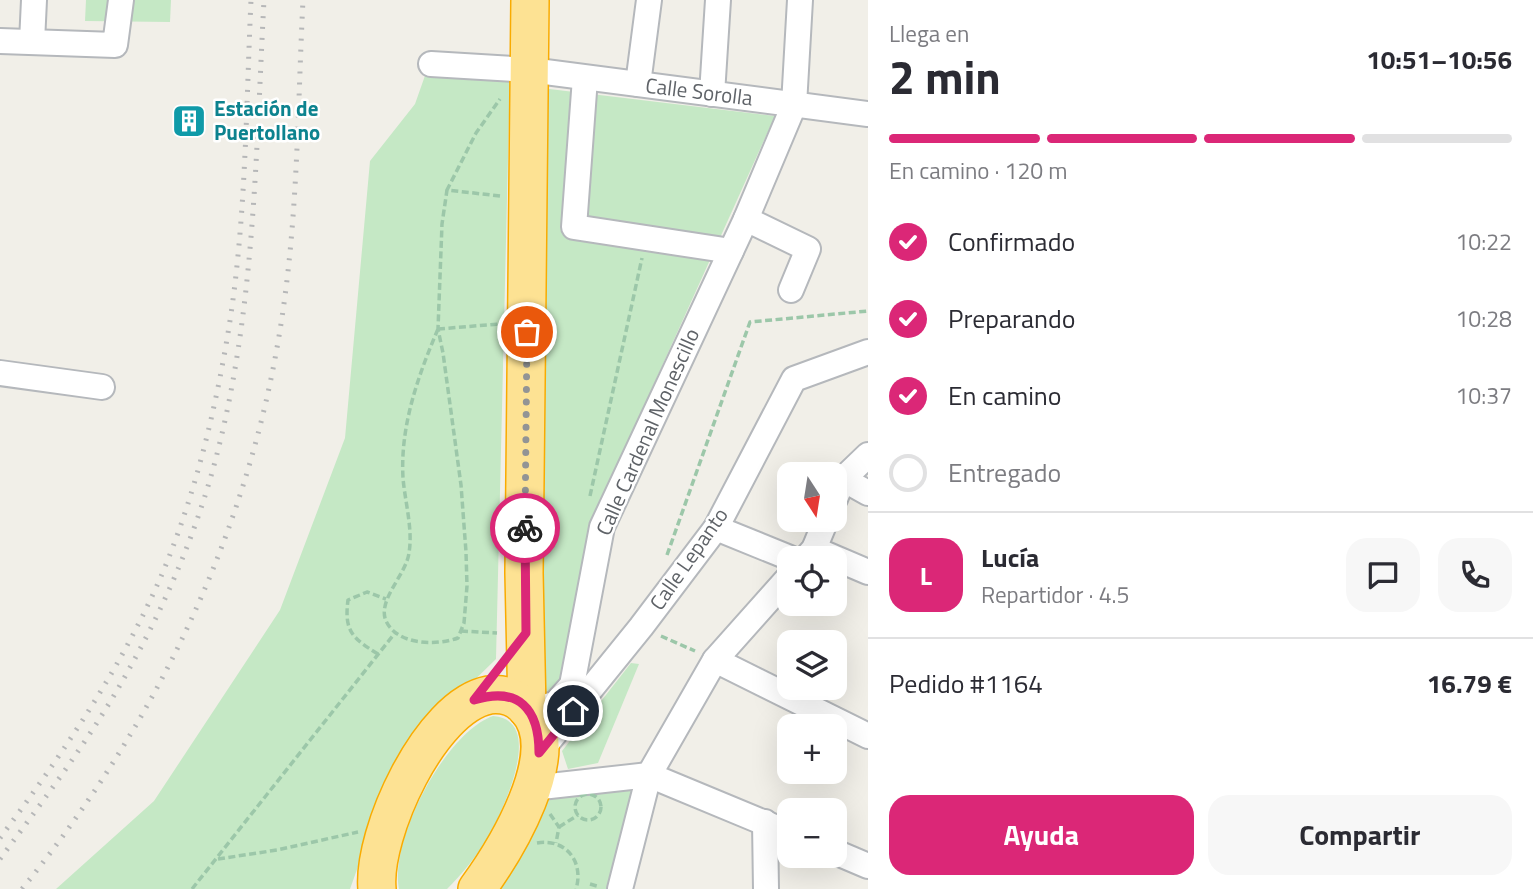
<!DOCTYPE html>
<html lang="es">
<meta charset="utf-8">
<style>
:root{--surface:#fff;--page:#f7f7f7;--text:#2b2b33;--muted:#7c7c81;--line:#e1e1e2;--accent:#db2777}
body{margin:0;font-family:"Titillium Web",sans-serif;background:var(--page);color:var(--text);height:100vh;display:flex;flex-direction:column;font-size:26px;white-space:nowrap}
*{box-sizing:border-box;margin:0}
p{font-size:23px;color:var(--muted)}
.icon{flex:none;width:38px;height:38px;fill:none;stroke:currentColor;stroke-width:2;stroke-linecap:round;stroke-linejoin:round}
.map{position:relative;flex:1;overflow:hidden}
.sheet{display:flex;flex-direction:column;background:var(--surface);width:665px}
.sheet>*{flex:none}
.needle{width:46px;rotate:168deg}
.tools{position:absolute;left:777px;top:462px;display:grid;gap:14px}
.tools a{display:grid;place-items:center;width:70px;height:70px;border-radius:14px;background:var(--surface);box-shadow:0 7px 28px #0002;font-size:35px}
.pin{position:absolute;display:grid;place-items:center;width:60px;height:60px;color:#fff;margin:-30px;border:4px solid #fff;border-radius:50%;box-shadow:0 2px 7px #0007}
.courier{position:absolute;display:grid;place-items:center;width:70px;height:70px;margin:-35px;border:5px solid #db2777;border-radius:50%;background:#fff;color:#222;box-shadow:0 2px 9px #0007}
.head em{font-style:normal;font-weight:700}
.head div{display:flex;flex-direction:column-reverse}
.head{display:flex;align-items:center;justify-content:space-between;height:119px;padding:0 21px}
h1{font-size:46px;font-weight:700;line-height:52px}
.bar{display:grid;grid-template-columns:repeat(4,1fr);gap:10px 7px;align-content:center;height:84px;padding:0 21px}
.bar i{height:9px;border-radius:5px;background:var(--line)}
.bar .selected{background:var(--accent)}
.bar p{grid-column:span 4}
.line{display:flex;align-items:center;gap:18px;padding:0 21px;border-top:2px solid var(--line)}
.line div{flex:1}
.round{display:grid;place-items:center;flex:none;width:74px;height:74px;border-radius:21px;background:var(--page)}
ol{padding:0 21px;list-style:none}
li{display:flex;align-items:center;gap:21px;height:77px}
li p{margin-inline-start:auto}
li .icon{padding:7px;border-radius:50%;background:var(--accent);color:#fff;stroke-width:4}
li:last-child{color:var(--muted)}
li i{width:38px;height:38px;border:4px solid var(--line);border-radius:50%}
.cta{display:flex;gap:14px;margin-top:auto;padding:14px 21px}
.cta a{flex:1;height:80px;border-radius:21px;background:var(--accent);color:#fff;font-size:28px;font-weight:700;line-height:80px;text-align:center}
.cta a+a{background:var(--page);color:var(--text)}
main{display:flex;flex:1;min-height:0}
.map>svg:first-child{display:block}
.green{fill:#c5e8c5}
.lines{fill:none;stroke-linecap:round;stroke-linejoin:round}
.minor-casing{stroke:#b5b8bc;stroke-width:28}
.highway-casing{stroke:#f9ab00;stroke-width:40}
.path{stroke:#9cc7a9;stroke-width:3.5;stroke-dasharray:7 3.5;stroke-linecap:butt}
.minor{stroke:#fff;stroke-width:24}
.highway{stroke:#fde293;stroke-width:37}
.rail{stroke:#b6b7b8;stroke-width:5;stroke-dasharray:2 9;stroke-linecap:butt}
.done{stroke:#929495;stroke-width:7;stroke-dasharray:0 12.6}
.route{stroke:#db2777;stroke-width:9}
.labels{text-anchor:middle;stroke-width:5;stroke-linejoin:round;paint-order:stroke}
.street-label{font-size:21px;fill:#5f6368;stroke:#fff}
.culture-label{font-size:21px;font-weight:bold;fill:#0d838f;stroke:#fff;text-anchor:start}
</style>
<main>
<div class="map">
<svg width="868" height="889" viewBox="0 0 868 889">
<rect width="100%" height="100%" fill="#f1efe8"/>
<g class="green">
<path d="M 86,0 L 171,0 L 170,22 L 85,21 Z"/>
<path d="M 427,70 L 510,74 L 496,659 L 398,755 L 350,889 L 56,889 L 154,801 L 280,610 L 345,438 L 370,161 L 415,104 Z"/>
<path d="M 541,88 L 775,116 L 597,510 L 561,680 L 547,696 L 539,680 Z"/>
<path d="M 631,663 L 639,664 L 598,763 L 568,769 L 562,751 Z"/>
<path d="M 493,716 C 547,720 502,812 488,837 C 477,856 462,874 447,889 L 399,889 C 389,840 445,733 493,716 Z"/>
<path d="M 649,775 L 621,889 L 488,889 L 532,788 Z"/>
</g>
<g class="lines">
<g class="minor-casing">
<g id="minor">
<path d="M 0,41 L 115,45 L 121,0"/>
<path d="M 32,42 L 34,0"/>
<path d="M 431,64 L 530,70 L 868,114"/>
<path d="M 585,78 L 574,227 L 731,251"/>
<path d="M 638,84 L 649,0"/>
<path d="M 712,94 L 718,0"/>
<path d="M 746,219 L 808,249 L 791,290"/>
<path d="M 0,373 L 102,387"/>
<path d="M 843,479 L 868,493"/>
<path d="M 835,499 L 843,479 L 868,455"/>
<path d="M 716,528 L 790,558"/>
<path d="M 814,549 L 868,572"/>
<path d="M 806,558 L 814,549 L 826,520"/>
<path d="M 715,660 L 868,736"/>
<path d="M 531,712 L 556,703 L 572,685 L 602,527 L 746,219 L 794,105 L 800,0"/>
<path d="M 539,753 L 641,627 L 716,528 L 794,379 L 868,352"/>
<path d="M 532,788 L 649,775 L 789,833"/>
<path d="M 765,822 L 766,889"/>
<path d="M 835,852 L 868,866"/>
<path d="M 620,889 L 649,775 L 715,660 L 789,577"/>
</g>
</g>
<g class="highway-casing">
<g id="highway">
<path d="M 527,709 L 524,573 L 530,0"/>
<path d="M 377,889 C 372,834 430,706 489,695 C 504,693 518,698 527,709 C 567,752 504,852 477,889"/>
</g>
</g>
<g class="path">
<path d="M 500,196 L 447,190 L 476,133 L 500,99"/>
<path d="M 438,329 C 418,376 400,426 403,478 C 405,502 413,529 409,553 C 406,575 377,600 386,621 C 397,645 436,646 458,638 L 464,623 L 467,586 L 466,552 L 461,485 L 443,353 L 438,329 L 442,224 L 447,190"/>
<path d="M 438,329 L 499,324"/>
<path d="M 590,496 L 642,258"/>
<path d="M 667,555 L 750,322 L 868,311"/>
<path d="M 461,631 L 497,633"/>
<path d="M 661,636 L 695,651"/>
<path d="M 378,654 C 352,638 344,631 348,600 L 367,592 L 386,599"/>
<circle cx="588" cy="807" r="13"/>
<path d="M 550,814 L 559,827 L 556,843"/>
<path d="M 559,827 L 578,815"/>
<path d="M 537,843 C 567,838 584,863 576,889"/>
<path d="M 218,859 L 277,850 L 358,832"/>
<path d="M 590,884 L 600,887"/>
<path d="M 192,889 L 395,633"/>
</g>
<use href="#minor" class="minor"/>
<use href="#highway" class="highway"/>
<g class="rail">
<path d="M 0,838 C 63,753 124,665 165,567 C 196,491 216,408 229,327 C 246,220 246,108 251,0"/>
<path d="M 0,859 C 45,798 91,738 128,671 C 167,602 200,524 219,446 C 255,301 256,149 264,0"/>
<path d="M 22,889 C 162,716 256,518 285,296 C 298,198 298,98 303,0"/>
</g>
</g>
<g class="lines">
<path class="done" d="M 525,528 L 527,332"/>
<path class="route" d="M 525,528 L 526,633 L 474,700 C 519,686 539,709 539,753 L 573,711"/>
</g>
<defs>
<g id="building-square" transform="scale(1.75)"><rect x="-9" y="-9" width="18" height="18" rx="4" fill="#0f9aa8" stroke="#fff"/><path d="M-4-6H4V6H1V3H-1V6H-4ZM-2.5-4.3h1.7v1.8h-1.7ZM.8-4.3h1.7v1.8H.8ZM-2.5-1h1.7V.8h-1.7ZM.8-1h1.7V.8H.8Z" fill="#fff"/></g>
</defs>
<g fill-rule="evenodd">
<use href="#building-square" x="189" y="121"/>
</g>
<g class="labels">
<g class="street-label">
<text transform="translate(699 92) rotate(7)" y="7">Calle Sorolla</text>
<text transform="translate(648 432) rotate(-66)" y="7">Calle Cardenal Monescillo</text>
<text transform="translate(689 559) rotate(-55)" y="7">Calle Lepanto</text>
</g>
<g class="culture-label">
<text x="214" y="116">Estación de<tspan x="214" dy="24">Puertollano</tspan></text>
</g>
</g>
</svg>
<div class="tools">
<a><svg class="needle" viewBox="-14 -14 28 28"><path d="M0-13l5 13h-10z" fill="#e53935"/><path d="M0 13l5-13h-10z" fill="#7c7c81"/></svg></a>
<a><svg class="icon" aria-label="locate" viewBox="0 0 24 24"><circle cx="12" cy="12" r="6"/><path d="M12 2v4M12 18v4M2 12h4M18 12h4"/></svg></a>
<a><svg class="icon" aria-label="layers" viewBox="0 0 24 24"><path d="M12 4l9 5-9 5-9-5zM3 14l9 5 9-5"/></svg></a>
<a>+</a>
<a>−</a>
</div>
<div class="pin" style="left:527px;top:332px;background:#ea580c"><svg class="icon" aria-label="bag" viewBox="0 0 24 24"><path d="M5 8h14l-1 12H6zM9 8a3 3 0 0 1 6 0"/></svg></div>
<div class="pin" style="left:573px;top:711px;background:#1f2937"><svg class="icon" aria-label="home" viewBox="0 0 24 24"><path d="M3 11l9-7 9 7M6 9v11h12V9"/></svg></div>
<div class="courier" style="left:525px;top:528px"><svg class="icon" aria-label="bike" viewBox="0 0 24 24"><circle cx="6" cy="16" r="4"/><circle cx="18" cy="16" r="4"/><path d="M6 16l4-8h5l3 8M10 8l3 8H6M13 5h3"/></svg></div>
</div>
<section class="sheet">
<div class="head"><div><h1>2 min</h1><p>Llega en</p></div><em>10:51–10:56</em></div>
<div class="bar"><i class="selected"></i><i class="selected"></i><i class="selected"></i><i></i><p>En camino · 120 m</p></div>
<ol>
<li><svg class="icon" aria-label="check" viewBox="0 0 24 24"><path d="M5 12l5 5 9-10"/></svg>Confirmado<p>10:22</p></li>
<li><svg class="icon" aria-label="check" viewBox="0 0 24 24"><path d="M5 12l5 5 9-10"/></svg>Preparando<p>10:28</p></li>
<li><svg class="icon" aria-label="check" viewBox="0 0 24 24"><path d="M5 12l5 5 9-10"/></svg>En camino<p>10:37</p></li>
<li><i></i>Entregado</li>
</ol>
<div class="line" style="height:126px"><b class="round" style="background:var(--accent);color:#fff">L</b><div><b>Lucía</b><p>Repartidor · 4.5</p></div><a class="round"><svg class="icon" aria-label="chat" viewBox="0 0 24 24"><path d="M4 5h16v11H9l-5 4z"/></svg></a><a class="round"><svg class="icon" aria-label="phone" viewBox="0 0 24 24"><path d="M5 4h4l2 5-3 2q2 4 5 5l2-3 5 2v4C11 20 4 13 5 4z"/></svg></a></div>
<div class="line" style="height:91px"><div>Pedido #1164</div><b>16.79 €</b></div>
<div class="cta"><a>Ayuda</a><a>Compartir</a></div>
</section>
</main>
